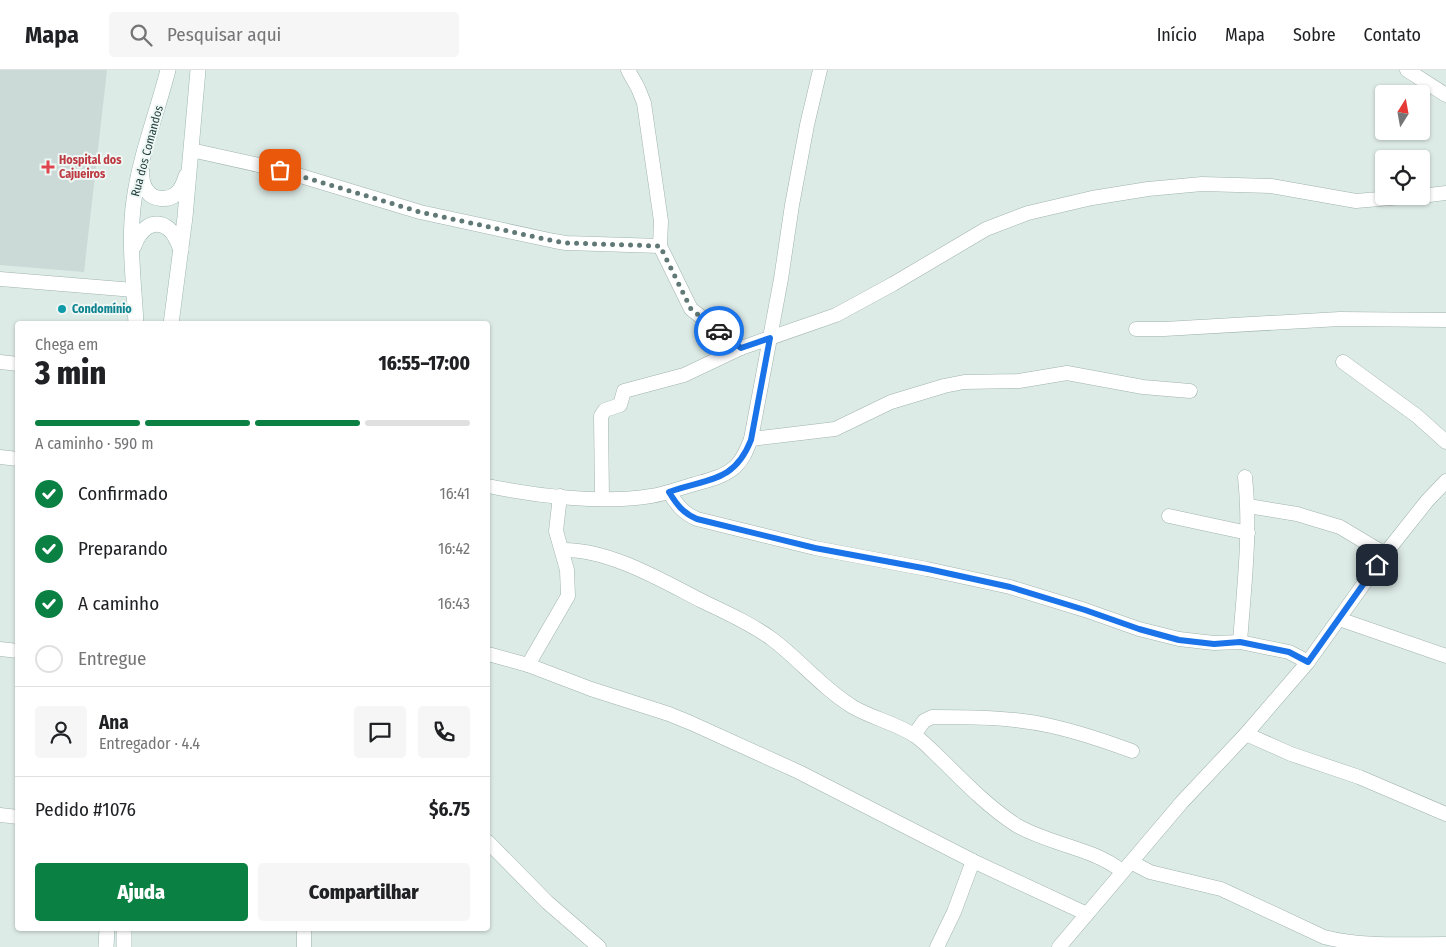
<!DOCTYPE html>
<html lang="pt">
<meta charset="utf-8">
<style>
:root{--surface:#fff;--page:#f6f6f6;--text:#202124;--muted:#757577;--line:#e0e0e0;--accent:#0b8043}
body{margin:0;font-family:"Fira Sans Condensed",sans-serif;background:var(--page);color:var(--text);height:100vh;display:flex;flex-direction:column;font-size:19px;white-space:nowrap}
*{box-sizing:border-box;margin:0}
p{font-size:16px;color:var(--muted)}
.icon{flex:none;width:28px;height:28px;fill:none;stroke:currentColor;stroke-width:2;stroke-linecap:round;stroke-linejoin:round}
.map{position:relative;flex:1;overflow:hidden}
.drawer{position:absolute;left:15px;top:251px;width:475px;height:610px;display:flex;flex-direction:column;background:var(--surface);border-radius:5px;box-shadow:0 1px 4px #0004}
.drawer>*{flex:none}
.needle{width:32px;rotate:11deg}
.fabs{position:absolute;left:1375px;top:15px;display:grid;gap:10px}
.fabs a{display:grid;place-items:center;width:55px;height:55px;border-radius:5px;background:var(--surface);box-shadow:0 1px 4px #0004;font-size:25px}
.pin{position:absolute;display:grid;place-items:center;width:42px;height:42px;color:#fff;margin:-21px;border-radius:10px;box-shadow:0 2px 8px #0006}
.courier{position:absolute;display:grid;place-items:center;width:50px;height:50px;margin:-25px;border:4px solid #1a73e8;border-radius:50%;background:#fff;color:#222;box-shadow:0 1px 6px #0007}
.head em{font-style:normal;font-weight:800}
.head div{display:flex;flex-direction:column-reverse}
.head{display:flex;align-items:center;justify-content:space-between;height:85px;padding:0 20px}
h1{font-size:32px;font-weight:800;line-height:38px}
.bar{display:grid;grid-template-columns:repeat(4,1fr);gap:8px 5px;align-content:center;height:60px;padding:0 20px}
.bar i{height:6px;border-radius:4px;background:var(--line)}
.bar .active{background:var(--accent)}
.bar p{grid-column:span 4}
.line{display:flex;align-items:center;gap:12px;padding:0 20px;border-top:1px solid var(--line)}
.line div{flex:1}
.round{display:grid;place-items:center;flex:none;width:52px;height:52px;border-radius:5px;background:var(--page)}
ol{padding:0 20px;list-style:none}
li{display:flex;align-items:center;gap:15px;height:55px}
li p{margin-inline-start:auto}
li .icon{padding:5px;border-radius:50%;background:var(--accent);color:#fff;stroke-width:4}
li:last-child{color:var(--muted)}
li i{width:28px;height:28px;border:2px solid var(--line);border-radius:50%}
.cta{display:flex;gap:10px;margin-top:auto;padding:10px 20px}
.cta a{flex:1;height:58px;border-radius:5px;background:var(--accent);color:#fff;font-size:20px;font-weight:800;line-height:58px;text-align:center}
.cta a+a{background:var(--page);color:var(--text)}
header{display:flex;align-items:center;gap:30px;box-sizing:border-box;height:70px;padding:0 25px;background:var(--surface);border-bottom:1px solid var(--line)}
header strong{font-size:24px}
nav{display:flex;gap:28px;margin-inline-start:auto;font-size:18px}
.search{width:350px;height:45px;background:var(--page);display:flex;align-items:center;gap:12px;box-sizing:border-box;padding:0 18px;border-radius:5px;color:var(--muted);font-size:19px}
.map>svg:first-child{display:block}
.built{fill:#cbdad7}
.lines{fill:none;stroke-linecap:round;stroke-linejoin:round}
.minor-casing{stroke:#a0b3af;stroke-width:15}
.secondary-casing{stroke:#9cb7b3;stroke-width:16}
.minor{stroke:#fff;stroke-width:14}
.secondary{stroke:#fff;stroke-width:15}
.done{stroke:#617976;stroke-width:5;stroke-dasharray:0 9}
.route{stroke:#1a73e8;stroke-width:6}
.health-dot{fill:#e0444e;stroke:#eef7f4;stroke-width:2}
.culture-dot{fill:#0f9aa8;stroke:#eef7f4;stroke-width:2}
.labels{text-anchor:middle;stroke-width:4;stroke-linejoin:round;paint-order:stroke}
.street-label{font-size:12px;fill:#1e3b39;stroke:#eef7f4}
.health-label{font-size:12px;font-weight:bold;fill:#be3a42;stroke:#eef7f4;text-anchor:start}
.culture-label{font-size:12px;font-weight:bold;fill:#0d838f;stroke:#eef7f4;text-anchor:start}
</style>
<header>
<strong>Mapa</strong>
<div class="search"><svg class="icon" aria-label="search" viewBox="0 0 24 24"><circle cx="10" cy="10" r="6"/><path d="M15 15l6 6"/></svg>Pesquisar aqui</div>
<nav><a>Início</a><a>Mapa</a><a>Sobre</a><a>Contato</a></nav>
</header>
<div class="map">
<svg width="1446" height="877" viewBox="0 0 1446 877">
<rect width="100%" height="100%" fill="#ddebe7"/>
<path class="built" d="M 0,0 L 107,0 L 84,202 L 0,195 Z"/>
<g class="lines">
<g class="minor-casing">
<g id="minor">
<path d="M 628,0 L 638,18 L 644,33 L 661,151 L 660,176 L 691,239 L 741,278"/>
<path d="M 1407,0 L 1446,25"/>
<path d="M 191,80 L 281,100 L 420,142 L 554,171 L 566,173 L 660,176"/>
<path d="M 1421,126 L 1446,123"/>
<path d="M 0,209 L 134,220"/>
<path d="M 1136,259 L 1164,259 L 1340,249 L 1446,250"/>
<path d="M 0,292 L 18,294"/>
<path d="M 1343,292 L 1417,346 L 1446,372"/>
<path d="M 751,369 L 835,359 L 891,332 L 944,316 L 964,312 L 1019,311 L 1067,303 L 1143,317 L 1190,321"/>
<path d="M 0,387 L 18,389"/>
<path d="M 488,416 C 536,426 602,434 651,426 C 666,424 680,418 695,414 C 709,410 726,406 736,396 C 744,388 747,379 751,369 L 781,209 L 792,135 L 807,55 L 820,0"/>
<path d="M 669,422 C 677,435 683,443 697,449 L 815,478 L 927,499 L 1010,517 L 1085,540 L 1139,559 L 1179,569 L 1214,573 L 1240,572 L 1289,582 L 1308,592"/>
<path d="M 602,428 L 601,346 L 605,340 L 620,335 L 624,321 L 684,305 L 741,278 L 836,245 L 893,214 L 986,159 L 1028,143 L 1092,128 L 1148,119 L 1202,114 L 1271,116 L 1356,131 L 1414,126"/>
<path d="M 1248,436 L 1297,444 L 1340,457 L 1385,484"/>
<path d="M 1169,446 L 1248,463"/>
<path d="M 562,480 C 609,479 661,510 702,531 C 725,542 750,553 772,569 C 800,590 822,618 853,637 C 872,648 895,653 914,665 C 926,673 935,684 945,693 C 967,715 990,738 1016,755 C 1050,775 1091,777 1122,801"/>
<path d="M 1339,549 L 1446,586"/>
<path d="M 1240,572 C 1244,517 1251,462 1245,407"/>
<path d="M 0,579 L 18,581"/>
<path d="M 488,584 L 528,595 L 591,619 L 669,644 L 691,653 L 799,702 L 973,791 L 1087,844"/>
<path d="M 528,595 L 568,526 L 567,500 L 556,461 L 560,426"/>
<path d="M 1246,664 L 1291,684 L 1359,707 L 1446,744"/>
<path d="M 914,665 L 924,651 L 932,647 C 971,647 1012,647 1051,656 C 1078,662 1105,671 1132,681"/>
<path d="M 0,745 L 18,747"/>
<path d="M 488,772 L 547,832 L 599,877"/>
<path d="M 1131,792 L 1150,802 L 1221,819 L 1324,867 C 1363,877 1406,874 1446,874"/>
<path d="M 304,877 L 304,859"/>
<path d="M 937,877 L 954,842 L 973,791"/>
<path d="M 1059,877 L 1182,732 L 1246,664 L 1308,592 L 1385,484 L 1427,431 L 1446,411"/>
</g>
</g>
<g class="secondary-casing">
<g id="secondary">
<path d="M 142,102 C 141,108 143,116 147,121 C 153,130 168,131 176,124 C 181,120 184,113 186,106"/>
<path d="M 134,176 C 139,161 153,146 169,159 C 175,164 178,172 181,180"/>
<path d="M 136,254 C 134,213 128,171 134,130 C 140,86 157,43 168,0"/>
<path d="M 171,254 L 185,147 L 198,0"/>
<path d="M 106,877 L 107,859"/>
<path d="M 124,877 L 124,859"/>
</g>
</g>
<use href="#minor" class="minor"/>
<use href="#secondary" class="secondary"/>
</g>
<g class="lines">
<path class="done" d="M 280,100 L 420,142 L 554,171 L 566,173 L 660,176 L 691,239 L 719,261"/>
<path class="route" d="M 719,261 L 741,278 L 770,268 L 751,370 C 734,413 708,408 669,422 C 677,435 683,443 697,449 L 815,478 L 928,499 L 1010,517 L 1085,540 L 1139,559 L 1179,570 L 1214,574 L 1240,572 L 1289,582 L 1308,592 L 1377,495"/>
</g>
<path class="health-dot" d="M45.5 89.5h5v5h5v5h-5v5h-5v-5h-5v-5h5z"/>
<circle class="culture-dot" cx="62" cy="239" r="5"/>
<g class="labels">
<g class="street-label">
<text transform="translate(147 81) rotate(-75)" y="4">Rua dos Comandos</text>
</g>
<g class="health-label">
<text x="59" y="94">Hospital dos<tspan x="59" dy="14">Cajueiros</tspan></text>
</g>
<g class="culture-label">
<text x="72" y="243">Condomínio</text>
</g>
</g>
</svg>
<div class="fabs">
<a><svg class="needle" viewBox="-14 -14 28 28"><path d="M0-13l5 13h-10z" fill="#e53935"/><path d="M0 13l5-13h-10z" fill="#757577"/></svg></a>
<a><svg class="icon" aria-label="locate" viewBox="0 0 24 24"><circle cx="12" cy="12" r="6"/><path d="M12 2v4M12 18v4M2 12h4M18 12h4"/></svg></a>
</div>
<div class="pin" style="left:280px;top:100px;background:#ea580c"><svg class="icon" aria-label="bag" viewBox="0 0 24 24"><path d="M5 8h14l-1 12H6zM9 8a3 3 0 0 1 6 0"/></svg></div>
<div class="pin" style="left:1377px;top:495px;background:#1f2937"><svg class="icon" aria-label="home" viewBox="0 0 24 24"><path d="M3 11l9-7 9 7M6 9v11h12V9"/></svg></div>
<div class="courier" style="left:719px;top:261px"><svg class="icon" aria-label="car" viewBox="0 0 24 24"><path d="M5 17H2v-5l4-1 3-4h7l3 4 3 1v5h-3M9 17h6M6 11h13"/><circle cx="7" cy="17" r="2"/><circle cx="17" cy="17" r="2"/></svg></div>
<section class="drawer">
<div class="head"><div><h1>3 min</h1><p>Chega em</p></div><em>16:55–17:00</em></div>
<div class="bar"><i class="active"></i><i class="active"></i><i class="active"></i><i></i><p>A caminho · 590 m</p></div>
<ol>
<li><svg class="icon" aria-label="check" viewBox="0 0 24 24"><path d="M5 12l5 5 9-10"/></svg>Confirmado<p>16:41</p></li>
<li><svg class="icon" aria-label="check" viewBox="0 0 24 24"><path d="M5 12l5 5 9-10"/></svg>Preparando<p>16:42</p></li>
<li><svg class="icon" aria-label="check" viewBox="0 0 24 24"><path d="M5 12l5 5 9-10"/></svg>A caminho<p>16:43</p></li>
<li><i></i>Entregue</li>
</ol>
<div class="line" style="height:90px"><a class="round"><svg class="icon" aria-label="person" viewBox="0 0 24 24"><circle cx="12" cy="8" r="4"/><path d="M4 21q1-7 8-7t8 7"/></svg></a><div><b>Ana</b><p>Entregador · 4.4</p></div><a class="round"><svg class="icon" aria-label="chat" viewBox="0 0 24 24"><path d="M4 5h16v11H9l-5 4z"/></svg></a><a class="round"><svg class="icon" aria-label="phone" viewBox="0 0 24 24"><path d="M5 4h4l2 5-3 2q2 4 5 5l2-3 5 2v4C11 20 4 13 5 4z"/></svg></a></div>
<div class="line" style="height:65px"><div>Pedido #1076</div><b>$6.75</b></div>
<div class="cta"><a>Ajuda</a><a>Compartilhar</a></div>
</section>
</div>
